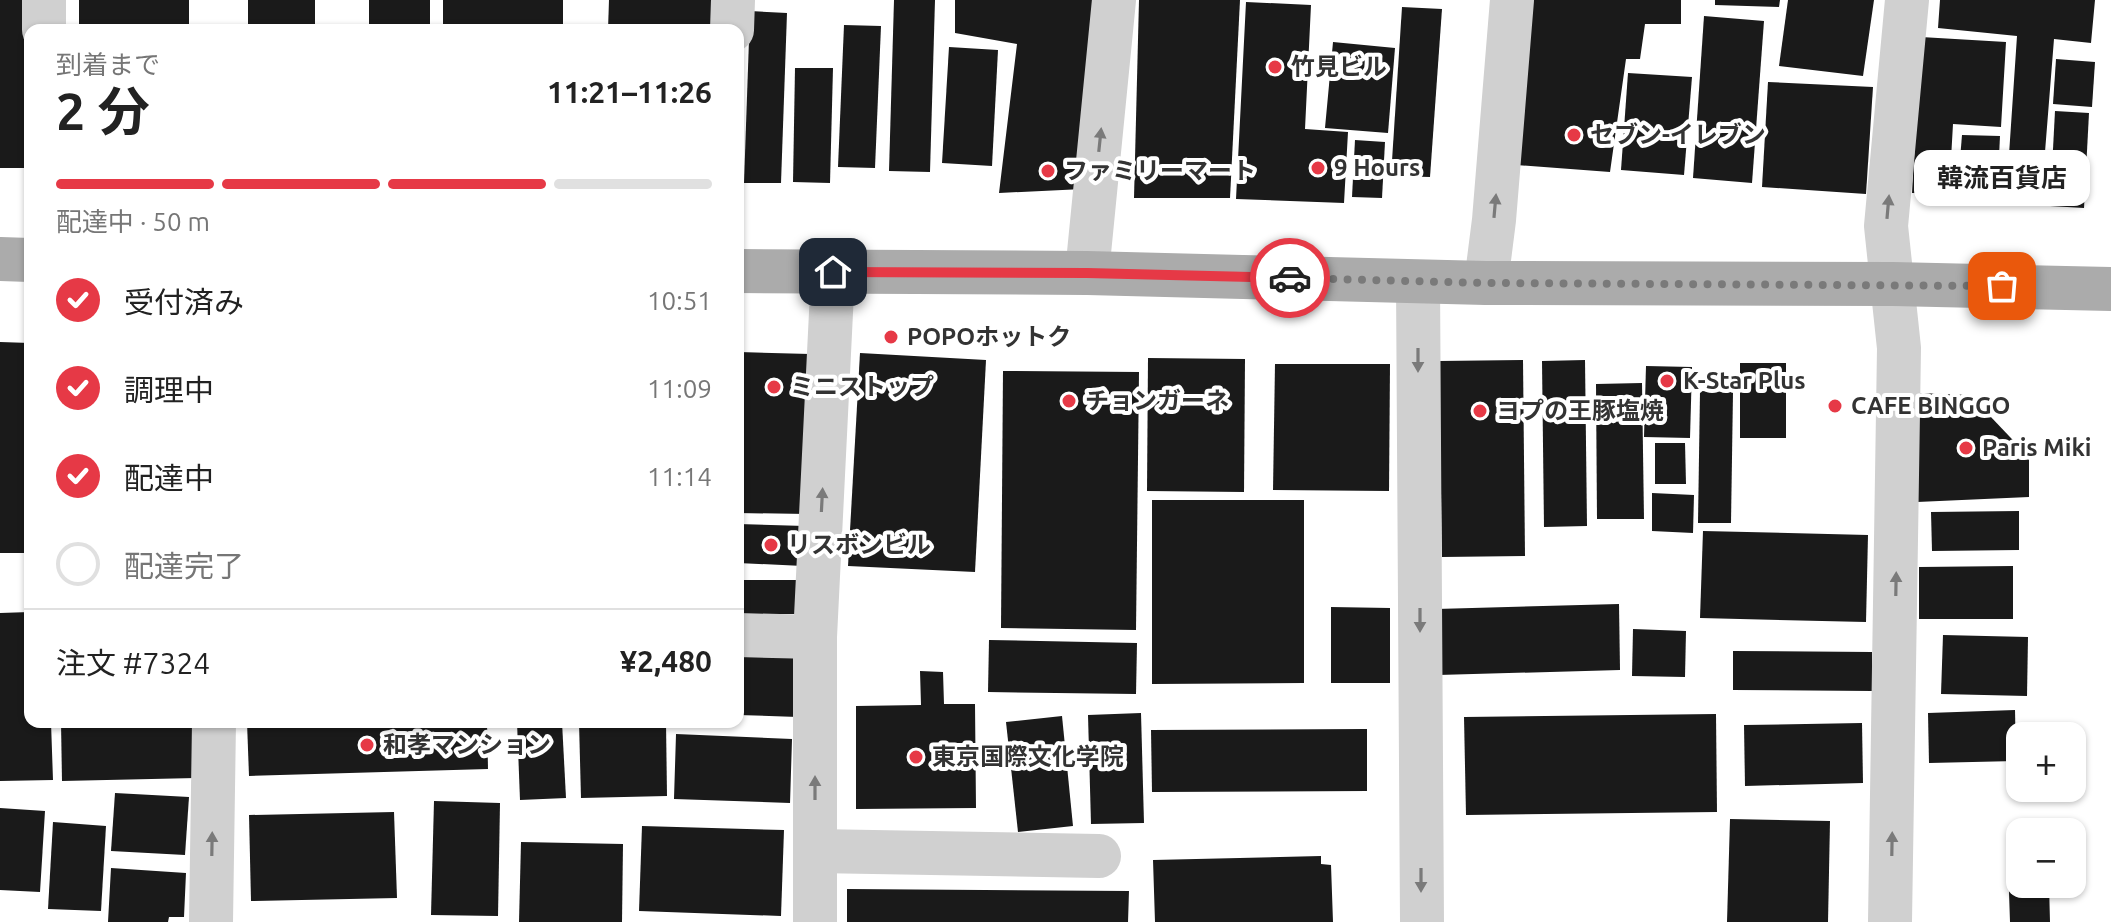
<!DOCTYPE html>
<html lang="ja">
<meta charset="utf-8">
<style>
:root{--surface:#fff;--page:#f2f2f2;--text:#222;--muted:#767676;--line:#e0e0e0;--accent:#e63946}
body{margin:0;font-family:Ubuntu,"Noto Sans JP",sans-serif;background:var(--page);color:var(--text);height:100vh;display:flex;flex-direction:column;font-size:30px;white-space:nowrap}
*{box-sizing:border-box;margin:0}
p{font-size:26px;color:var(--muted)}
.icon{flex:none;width:44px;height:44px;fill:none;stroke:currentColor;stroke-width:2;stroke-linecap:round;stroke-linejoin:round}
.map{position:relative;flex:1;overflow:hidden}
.panel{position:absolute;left:24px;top:24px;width:720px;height:704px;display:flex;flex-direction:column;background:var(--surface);border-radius:16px;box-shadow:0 2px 6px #0004}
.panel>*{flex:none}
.fabs{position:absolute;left:2006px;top:722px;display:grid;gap:16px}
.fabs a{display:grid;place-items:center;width:80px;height:80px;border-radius:16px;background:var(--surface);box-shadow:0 2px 6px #0004;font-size:40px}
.pin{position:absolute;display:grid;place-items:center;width:68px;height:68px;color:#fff;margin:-34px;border-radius:16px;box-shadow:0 4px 12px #0006}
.courier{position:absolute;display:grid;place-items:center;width:80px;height:80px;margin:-40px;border:6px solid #e63946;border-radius:50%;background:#fff;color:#222;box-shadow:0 2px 10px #0007}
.bubble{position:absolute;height:56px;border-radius:16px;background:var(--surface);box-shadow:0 2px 6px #0004;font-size:26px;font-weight:700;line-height:56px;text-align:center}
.overview em{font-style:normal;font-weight:700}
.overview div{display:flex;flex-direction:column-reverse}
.overview{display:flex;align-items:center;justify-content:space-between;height:136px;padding:0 32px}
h1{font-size:52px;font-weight:700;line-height:60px}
.bar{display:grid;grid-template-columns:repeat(4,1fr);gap:12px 8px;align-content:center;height:96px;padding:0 32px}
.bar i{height:10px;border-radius:6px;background:var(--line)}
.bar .on{background:var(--accent)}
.bar p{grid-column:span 4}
.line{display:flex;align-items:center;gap:20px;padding:0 32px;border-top:2px solid var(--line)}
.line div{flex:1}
ol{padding:0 32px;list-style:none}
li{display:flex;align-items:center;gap:24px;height:88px}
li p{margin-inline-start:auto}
li .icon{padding:8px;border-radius:50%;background:var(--accent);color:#fff;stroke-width:4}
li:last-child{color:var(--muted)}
li i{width:44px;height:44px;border:4px solid var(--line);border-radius:50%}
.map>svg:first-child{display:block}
.building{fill:#1a1a1a}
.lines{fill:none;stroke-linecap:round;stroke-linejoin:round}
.minor{stroke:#d0d0d0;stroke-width:44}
.major{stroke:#ababab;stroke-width:44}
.oneway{fill:#7a7a7a}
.done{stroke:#7a7a7a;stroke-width:8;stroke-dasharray:0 14.4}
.route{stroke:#e63946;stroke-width:10}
.poi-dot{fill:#e63946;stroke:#fff;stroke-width:3}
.labels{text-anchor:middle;stroke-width:8;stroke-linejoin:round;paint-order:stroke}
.poi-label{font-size:24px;font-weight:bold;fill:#333;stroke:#fff;text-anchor:start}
</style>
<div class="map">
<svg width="2111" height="922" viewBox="0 0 2111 922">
<rect width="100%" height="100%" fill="#fff"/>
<g class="building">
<path d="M 0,0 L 27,0 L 25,168 L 0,168 Z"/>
<rect x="79" y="0" width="110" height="30"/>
<rect x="248" y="0" width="67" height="30"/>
<path d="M 369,0 L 430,0 L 430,30 L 369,29 Z"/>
<rect x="443" y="0" width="120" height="30"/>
<path d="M 609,0 L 714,0 L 713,30 L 608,30 Z"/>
<path d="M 894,0 L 935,0 L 930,172 L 889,171 Z"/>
<path d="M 955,0 L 1094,0 L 1083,189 L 999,193 L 1017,44 L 955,33 Z"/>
<path d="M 1139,0 L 1240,0 L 1230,198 L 1134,198 Z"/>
<path d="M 1530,0 L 1681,0 L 1681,24 L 1645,24 L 1640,59 L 1626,59 L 1610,172 L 1516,165 Z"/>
<path d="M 1715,0 L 1780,0 L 1779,7 L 1715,5 Z"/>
<path d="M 1788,0 L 1874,0 L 1863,76 L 1779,66 Z"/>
<path d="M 1940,0 L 2095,0 L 2091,43 L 2054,39 L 2041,202 L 2006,199 L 2017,36 L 1938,28 Z"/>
<path d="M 1246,2 L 1311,5 L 1305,129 L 1348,132 L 1344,203 L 1236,199 Z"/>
<path d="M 1402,7 L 1442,9 L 1430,177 L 1391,176 Z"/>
<path d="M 750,11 L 787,13 L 781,183 L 744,183 Z"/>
<path d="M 1704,16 L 1764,21 L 1752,183 L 1693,178 Z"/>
<path d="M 844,25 L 881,26 L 875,168 L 838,167 Z"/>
<path d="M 1921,37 L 2006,42 L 2001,127 L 1953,124 L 1949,194 L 1912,193 Z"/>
<path d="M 1333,42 L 1395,48 L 1388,133 L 1325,128 Z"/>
<path d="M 949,47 L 998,50 L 992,166 L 942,163 Z"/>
<path d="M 2056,59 L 2095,62 L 2092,107 L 2053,104 Z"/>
<path d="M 795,68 L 833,68 L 830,183 L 793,182 Z"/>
<path d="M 1628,73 L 1692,77 L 1684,175 L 1621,170 Z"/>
<path d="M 1768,82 L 1873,87 L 1866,194 L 1762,187 Z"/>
<path d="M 2055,111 L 2089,113 L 2084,208 L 2050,206 Z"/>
<path d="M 1962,135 L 2000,136 L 1997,199 L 1957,196 Z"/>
<path d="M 1355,140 L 1385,142 L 1382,198 L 1352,197 Z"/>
<path d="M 0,342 L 30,343 L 30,553 L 0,553 Z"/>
<path d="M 739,352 L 810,354 L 807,514 L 738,513 Z"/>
<path d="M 860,353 L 986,360 L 975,572 L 848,566 Z"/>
<path d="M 1148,358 L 1245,359 L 1244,492 L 1147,491 Z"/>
<path d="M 1523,360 L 1525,556 L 1442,557 L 1439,361 Z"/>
<path d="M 1585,360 L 1587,526 L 1544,527 L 1542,361 Z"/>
<rect x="1740" y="363" width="46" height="75"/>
<path d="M 1275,364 L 1390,364 L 1389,491 L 1273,490 Z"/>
<path d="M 1646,366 L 1692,367 L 1690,438 L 1644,437 Z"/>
<path d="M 1003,371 L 1139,372 L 1136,630 L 1001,628 Z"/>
<path d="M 1642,383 L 1644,519 L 1597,519 L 1596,384 Z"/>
<path d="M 1700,391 L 1733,392 L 1731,523 L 1698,523 Z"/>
<path d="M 1918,393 L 1970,395 L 2029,457 L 2029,497 L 1917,502 Z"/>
<path d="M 1655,443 L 1685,443 L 1686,484 L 1655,484 Z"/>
<path d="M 1652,493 L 1694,495 L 1693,533 L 1652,531 Z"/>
<path d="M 1152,500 L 1304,500 L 1304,683 L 1152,684 Z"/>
<path d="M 2019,511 L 2019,550 L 1932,551 L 1931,512 Z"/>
<path d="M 738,524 L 805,526 L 803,566 L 738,563 Z"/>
<path d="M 1703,531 L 1868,535 L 1866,622 L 1700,618 Z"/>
<path d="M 2013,566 L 2013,619 L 1919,619 L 1919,567 Z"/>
<rect x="738" y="580" width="62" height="34"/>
<path d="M 1619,604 L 1620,670 L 1438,675 L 1436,609 Z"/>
<path d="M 1331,607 L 1390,608 L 1390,683 L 1331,683 Z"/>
<path d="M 30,612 L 30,722 L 51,722 L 53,780 L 0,781 L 0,613 Z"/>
<path d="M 1633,629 L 1686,631 L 1685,677 L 1632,676 Z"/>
<path d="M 1943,635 L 2028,637 L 2027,696 L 1941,694 Z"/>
<path d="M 989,640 L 1137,643 L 1136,694 L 988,692 Z"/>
<path d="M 1733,651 L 1872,652 L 1872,691 L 1733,690 Z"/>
<path d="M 738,652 L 801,653 L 798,717 L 738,715 Z"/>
<path d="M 920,671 L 943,672 L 944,704 L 975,704 L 976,808 L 856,809 L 856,706 L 921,705 Z"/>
<path d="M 2015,710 L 2016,761 L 1929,763 L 1928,713 Z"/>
<path d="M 1141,713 L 1144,823 L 1091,824 L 1088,715 Z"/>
<path d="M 1716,714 L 1717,812 L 1466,815 L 1464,717 Z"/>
<path d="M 1062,716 L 1073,826 L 1018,832 L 1006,722 Z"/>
<path d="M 61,722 L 195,722 L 196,778 L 62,781 Z"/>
<path d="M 247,722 L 487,722 L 488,769 L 249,776 Z"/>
<path d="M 517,722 L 562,722 L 566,798 L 520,800 Z"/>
<path d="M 579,722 L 666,722 L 667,796 L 581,798 Z"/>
<path d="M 1862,723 L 1863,783 L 1745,786 L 1744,725 Z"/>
<path d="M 1367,729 L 1367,791 L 1152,792 L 1151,730 Z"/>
<path d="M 676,734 L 792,739 L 790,803 L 674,799 Z"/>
<path d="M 115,793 L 189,797 L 185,855 L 111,851 Z"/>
<path d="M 434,801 L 500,803 L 498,916 L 431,915 Z"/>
<path d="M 0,808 L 45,811 L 40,892 L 0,890 Z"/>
<path d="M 394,812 L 397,898 L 251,901 L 249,815 Z"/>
<path d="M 1730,819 L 1830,821 L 1828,922 L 1727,922 Z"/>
<path d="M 53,822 L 106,826 L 101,911 L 48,909 Z"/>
<path d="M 642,826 L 784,830 L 781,916 L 639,911 Z"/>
<path d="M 2020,833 L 2020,884 L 2049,884 L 2050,922 L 2010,922 L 2007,834 Z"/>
<path d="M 521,842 L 623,844 L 622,922 L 519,922 Z"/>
<path d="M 1321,856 L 1321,864 L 1331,865 L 1333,922 L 1155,922 L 1153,860 Z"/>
<path d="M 111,868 L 186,873 L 184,917 L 169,917 L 168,922 L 108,922 Z"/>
<path d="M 847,889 L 1129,891 L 1128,922 L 847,922 Z"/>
</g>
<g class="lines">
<g class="minor">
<path d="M 44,30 L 44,0"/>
<path d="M 732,30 L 733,0"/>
<path d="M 1087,273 L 1114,0"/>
<path d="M 1418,282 L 1422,922"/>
<path d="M 1486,283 L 1494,220 L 1512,0"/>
<path d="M 738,635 L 815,637"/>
<path d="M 815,851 L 1099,856"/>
<path d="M 211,922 L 214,722"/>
<path d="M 815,922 L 815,637 L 833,272"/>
<path d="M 1890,922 L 1899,348 L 1886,226 L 1907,0"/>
</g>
<g class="major">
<path d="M 0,259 L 30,260"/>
<path d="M 738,271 L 1087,273 L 1486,283 L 1893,284 L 2111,289"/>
</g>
</g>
<defs><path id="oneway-solid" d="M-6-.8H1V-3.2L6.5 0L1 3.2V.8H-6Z" transform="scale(2)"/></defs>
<g class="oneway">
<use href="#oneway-solid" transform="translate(1100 140) rotate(-84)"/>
<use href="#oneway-solid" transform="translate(1495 206) rotate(-85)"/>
<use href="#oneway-solid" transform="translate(1888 207) rotate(-85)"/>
<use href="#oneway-solid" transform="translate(1418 360) rotate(90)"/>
<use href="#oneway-solid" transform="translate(822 500) rotate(-87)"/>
<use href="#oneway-solid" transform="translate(1896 584) rotate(-89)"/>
<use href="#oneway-solid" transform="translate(1420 620) rotate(90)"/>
<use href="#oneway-solid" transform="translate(815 788) rotate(-90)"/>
<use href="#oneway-solid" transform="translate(212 844) rotate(-89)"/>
<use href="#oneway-solid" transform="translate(1892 844) rotate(-89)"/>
<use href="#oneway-solid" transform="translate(1421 880) rotate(90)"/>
</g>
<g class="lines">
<path class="done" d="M 1290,278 L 1486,283 L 2002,286"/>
<path class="route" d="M 833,272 L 1087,273 L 1290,278"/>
</g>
<g class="poi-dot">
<circle cx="1275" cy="67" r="8"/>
<circle cx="1574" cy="135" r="8"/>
<circle cx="1318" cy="168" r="8"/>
<circle cx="1048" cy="171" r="8"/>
<circle cx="891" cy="337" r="8"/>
<circle cx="1667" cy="381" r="8"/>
<circle cx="774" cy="387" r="8"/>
<circle cx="1069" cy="401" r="8"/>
<circle cx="1835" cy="406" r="8"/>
<circle cx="1480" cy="411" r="8"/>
<circle cx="1966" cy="448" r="8"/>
<circle cx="771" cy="545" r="8"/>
<circle cx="367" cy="745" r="8"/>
<circle cx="916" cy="757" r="8"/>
</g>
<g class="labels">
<g class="poi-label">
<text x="1291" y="75">竹見ビル</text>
<text x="1590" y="143">セブン-イレブン</text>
<text x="1334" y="176">9 Hours</text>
<text x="1064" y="179">ファミリーマート</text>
<text x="907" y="345">POPOホットク</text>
<text x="1683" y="389">K-Star Plus</text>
<text x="790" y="395">ミニストップ</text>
<text x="1085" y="409">チョンガーネ</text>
<text x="1851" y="414">CAFE BINGGO</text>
<text x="1496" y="419">ヨプの王豚塩焼</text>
<text x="1982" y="456">Paris Miki</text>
<text x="787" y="553">リスボンビル</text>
<text x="383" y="753">和孝マンション</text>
<text x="932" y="765">東京国際文化学院</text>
</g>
</g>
</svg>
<div class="fabs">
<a>+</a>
<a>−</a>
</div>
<div class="pin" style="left:2002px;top:286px;background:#ea580c"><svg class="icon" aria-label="bag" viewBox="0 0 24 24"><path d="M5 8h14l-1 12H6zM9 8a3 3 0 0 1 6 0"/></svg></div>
<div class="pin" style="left:833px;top:272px;background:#1f2937"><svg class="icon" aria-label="home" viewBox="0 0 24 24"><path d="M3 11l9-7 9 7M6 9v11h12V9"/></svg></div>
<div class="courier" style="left:1290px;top:278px"><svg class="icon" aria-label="car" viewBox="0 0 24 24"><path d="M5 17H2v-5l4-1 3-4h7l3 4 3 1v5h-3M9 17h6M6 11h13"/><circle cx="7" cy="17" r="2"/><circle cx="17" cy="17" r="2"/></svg></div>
<div class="bubble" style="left:1914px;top:150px;width:176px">韓流百貨店</div>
<section class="panel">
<div class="overview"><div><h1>2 分</h1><p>到着まで</p></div><em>11:21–11:26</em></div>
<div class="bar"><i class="on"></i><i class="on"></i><i class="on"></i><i></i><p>配達中 · 50 m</p></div>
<ol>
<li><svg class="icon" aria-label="check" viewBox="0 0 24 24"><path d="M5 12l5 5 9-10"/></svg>受付済み<p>10:51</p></li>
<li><svg class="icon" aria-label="check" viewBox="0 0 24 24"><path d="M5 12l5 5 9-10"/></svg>調理中<p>11:09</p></li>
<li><svg class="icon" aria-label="check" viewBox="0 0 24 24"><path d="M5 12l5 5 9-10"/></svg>配達中<p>11:14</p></li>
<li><i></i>配達完了</li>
</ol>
<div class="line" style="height:104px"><div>注文 #7324</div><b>¥2,480</b></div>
</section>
</div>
